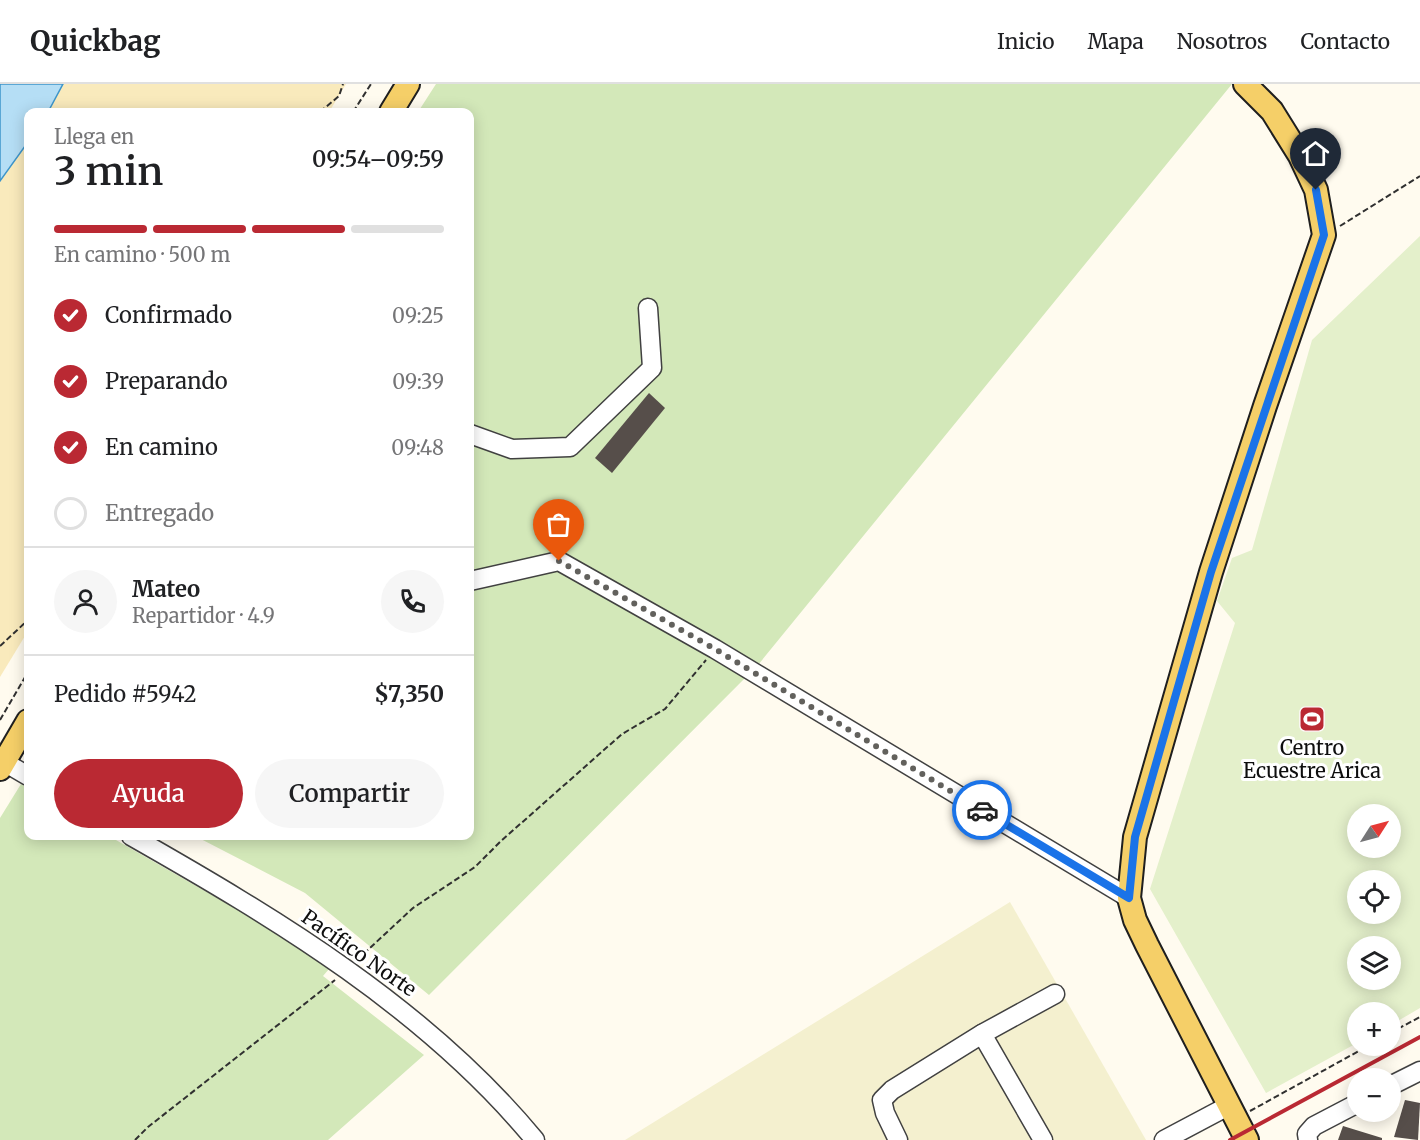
<!DOCTYPE html>
<html lang="es">
<meta charset="utf-8">
<style>
:root{--surface:#fff;--page:#f6f6f6;--text:#202124;--muted:#757577;--line:#e0e0e0;--accent:#ba2933}
body{margin:0;font-family:Merriweather,serif;background:var(--page);color:var(--text);height:100vh;display:flex;flex-direction:column;font-size:22px;white-space:nowrap}
*{box-sizing:border-box;margin:0}
p{font-size:20px;color:var(--muted)}
.icon{flex:none;width:33px;height:33px;fill:none;stroke:currentColor;stroke-width:2;stroke-linecap:round;stroke-linejoin:round}
.map{position:relative;flex:1;overflow:hidden}
.drawer{position:absolute;left:24px;top:24px;width:450px;height:732px;display:flex;flex-direction:column;background:var(--surface);border-radius:12px;box-shadow:0 3px 15px #0003}
.drawer>*{flex:none}
.needle{width:39px;rotate:54deg}
.fabs{position:absolute;left:1347px;top:720px;display:grid;gap:12px}
.fabs a{display:grid;place-items:center;width:54px;height:54px;border-radius:50%;background:var(--surface);box-shadow:0 3px 15px #0003;font-size:30px}
.pin{position:absolute;display:grid;place-items:center;width:51px;height:51px;color:#fff;margin:-62px -26px;border-radius:50% 50% 50% 0;rotate:-45deg;box-shadow:0 0 6px #0007}
.pin .icon{rotate:45deg}
.courier{position:absolute;display:grid;place-items:center;width:60px;height:60px;margin:-30px;border:4px solid #1a73e8;border-radius:50%;background:#fff;color:#222;box-shadow:0 2px 8px #0007}
.headline em{font-style:normal;font-weight:600}
.headline div{display:flex;flex-direction:column-reverse}
.headline{display:flex;align-items:center;justify-content:space-between;height:102px;padding:0 30px}
h1{font-size:39px;font-weight:600;line-height:45px}
.bar{display:grid;grid-template-columns:repeat(4,1fr);gap:9px 6px;align-content:center;height:72px;padding:0 30px}
.bar i{height:8px;border-radius:4px;background:var(--line)}
.bar .on{background:var(--accent)}
.bar p{grid-column:span 4}
.line{display:flex;align-items:center;gap:15px;padding:0 30px;border-top:2px solid var(--line)}
.line div{flex:1}
.round{display:grid;place-items:center;flex:none;width:63px;height:63px;border-radius:32px;background:var(--page)}
ol{padding:0 30px;list-style:none}
li{display:flex;align-items:center;gap:18px;height:66px}
li p{margin-inline-start:auto}
li .icon{padding:6px;border-radius:50%;background:var(--accent);color:#fff;stroke-width:4}
li:last-child{color:var(--muted)}
li i{width:33px;height:33px;border:3px solid var(--line);border-radius:50%}
.button{display:flex;gap:12px;margin-top:auto;padding:12px 30px}
.button a{flex:1;height:69px;border-radius:36px;background:var(--accent);color:#fff;font-size:24px;font-weight:600;line-height:69px;text-align:center}
.button a+a{background:var(--page);color:var(--text)}
header{display:flex;align-items:center;gap:36px;box-sizing:border-box;height:84px;padding:0 30px;background:var(--surface);border-bottom:2px solid var(--line)}
header strong{font-size:28px}
nav{display:flex;gap:33px;margin-inline-start:auto;font-size:21px}
.map>svg:first-child{display:block}
.farmland{fill:#f4f0cf}
.green{fill:#d3e8b9}
.sand{fill:#f9eabc}
.pitch{fill:#e4f0cb;fill-rule:evenodd}
.water{fill:#b5def5;stroke:#3d95ca;stroke-width:1.5}
.building{fill:#564e4a}
.lines{fill:none;stroke-linecap:round;stroke-linejoin:round}
.minor-casing{stroke:#414141;stroke-width:21}
.major-casing{stroke:#1f1f1f;stroke-width:26}
.path{stroke:#303030;stroke-width:2;stroke-dasharray:6 3;stroke-linecap:butt}
.minor{stroke:#fff;stroke-width:18}
.major{stroke:#f5cf68;stroke-width:22}
.rail{stroke:#ba2933;stroke-width:4}
.done{stroke:#62615d;stroke-width:6;stroke-dasharray:0 10.8}
.route{stroke:#1a73e8;stroke-width:8}
.labels{text-anchor:middle;stroke-width:6;stroke-linejoin:round;paint-order:stroke}
.poi-label{font-size:20px;fill:#0e0e0e;stroke:#fff}
.street-label{font-size:20px;fill:#0e0e0e;stroke:#fff}
</style>
<header>
<strong>Quickbag</strong>
<nav><a>Inicio</a><a>Mapa</a><a>Nosotros</a><a>Contacto</a></nav>
</header>
<div class="map">
<svg width="1420" height="1056" viewBox="0 0 1420 1056">
<rect width="100%" height="100%" fill="#fffbef"/>
<path class="farmland" d="M 1010,818 L 1146,1056 L 625,1056 Z"/>
<g class="green">
<path d="M 436,0 L 1232,0 L 758,581 L 429,911 L 305,809 L 195,752 L 470,752 L 470,28 L 418,28 Z"/>
<path d="M 21,700 L 28,704 L 28,752 L 109,752 L 327,877 L 329,885 L 323,892 L 424,971 L 328,1056 L 0,1056 L 0,734 Z"/>
</g>
<g class="sand">
<path d="M 63,0 L 346,0 L 329,28 L 48,28 Z"/>
<path d="M 28,58 L 28,547 L 0,593 L 0,97 Z"/>
</g>
<path class="pitch" d="M 1420,152 L 1420,924 L 1391,941 L 1390,928 L 1358,928 L 1357,959 L 1266,1009 L 1150,805 L 1235,539 L 1217,517 L 1232,474 L 1252,466 L 1312,256 ZM 1358,730 L 1390,730 L 1390,764 L 1358,764 ZM 1358,796 L 1390,796 L 1390,830 L 1358,830 ZM 1358,862 L 1390,862 L 1390,896 L 1358,896 Z"/>
<path class="water" d="M 0,0 L 63,0 L 48,28 L 28,28 L 28,58 L 0,97 Z"/>
<g class="building">
<path d="M 649,309 L 665,324 L 612,389 L 595,374 Z"/>
<path d="M 1405,1016 L 1420,1019 L 1418,1056 L 1394,1053 Z"/>
<path d="M 1343,1042 L 1382,1054 L 1382,1056 L 1338,1056 Z"/>
</g>
<g class="lines">
<g class="minor-casing">
<g id="minor">
<path d="M 470,350 L 512,365 L 570,363 L 652,284 L 648,224"/>
<path d="M 470,497 L 559,477 L 715,565 L 1129,814"/>
<path d="M 4,678 L 28,692"/>
<path d="M 131,752 C 277,835 427,925 535,1056"/>
<path d="M 982,950 L 1043,1056"/>
<path d="M 1390,1002 L 1420,987"/>
<path d="M 898,1056 L 885,1029 L 882,1016 L 892,1006 L 982,950 L 1055,910"/>
<path d="M 1164,1056 L 1230,1021"/>
<path d="M 1308,1056 L 1307,1050 L 1314,1042 L 1358,1019"/>
</g>
</g>
<g class="major-casing">
<g id="major">
<path d="M 1245,0 L 1272,27 L 1300,72 L 1316,106 L 1324,151 L 1265,322 L 1211,488 L 1135,753 L 1129,814 L 1135,836 L 1147,861 L 1247,1056"/>
<path d="M 391,28 L 408,0"/>
<path d="M 0,685 L 28,637"/>
</g>
</g>
<g class="path">
<path d="M 320,28 L 339,12 L 343,0"/>
<path d="M 353,28 L 371,0"/>
<path d="M 1340,142 L 1420,92"/>
<path d="M 0,562 L 28,536"/>
<path d="M 0,636 L 28,588"/>
<path d="M 357,876 L 413,824 L 475,783 L 501,757 L 622,650 L 665,625 L 706,576"/>
<path d="M 1390,949 L 1420,933"/>
<path d="M 1250,1027 L 1368,962"/>
<path d="M 135,1056 L 148,1043 L 335,896"/>
</g>
<use href="#minor" class="minor"/>
<use href="#major" class="major"/>
<path class="rail" d="M 1230,1056 L 1420,953"/>
</g>
<g class="lines">
<path class="done" d="M 559,477 L 715,565 L 982,726"/>
<path class="route" d="M 982,726 L 1129,814 L 1135,753 L 1211,488 L 1324,151 L 1316,106"/>
</g>
<defs>
<g id="stadium-square" transform="scale(1.35)"><rect x="-9" y="-9" width="18" height="18" rx="4" fill="#ba2933" stroke="#fff"/><path d="M0-5a6.5 5 0 1 0 0 10a6.5 5 0 1 0 0-10ZM-3.5-1.8h7v3.6h-7Z" fill="#fff"/></g>
</defs>
<g fill-rule="evenodd">
<use href="#stadium-square" x="1312" y="635"/>
</g>
<g class="labels">
<g class="poi-label">
<text x="1312" y="671">Centro<tspan x="1312" dy="23">Ecuestre Arica</tspan></text>
</g>
<g class="street-label">
<text transform="translate(359 869) rotate(35)" y="7">Pacífico Norte</text>
</g>
</g>
</svg>
<div class="fabs">
<a><svg class="needle" viewBox="-14 -14 28 28"><path d="M0-13l5 13h-10z" fill="#e53935"/><path d="M0 13l5-13h-10z" fill="#757577"/></svg></a>
<a><svg class="icon" aria-label="locate" viewBox="0 0 24 24"><circle cx="12" cy="12" r="6"/><path d="M12 2v4M12 18v4M2 12h4M18 12h4"/></svg></a>
<a><svg class="icon" aria-label="layers" viewBox="0 0 24 24"><path d="M12 4l9 5-9 5-9-5zM3 14l9 5 9-5"/></svg></a>
<a>+</a>
<a>−</a>
</div>
<div class="pin" style="left:559px;top:477px;background:#ea580c"><svg class="icon" aria-label="bag" viewBox="0 0 24 24"><path d="M5 8h14l-1 12H6zM9 8a3 3 0 0 1 6 0"/></svg></div>
<div class="pin" style="left:1316px;top:106px;background:#1f2937"><svg class="icon" aria-label="home" viewBox="0 0 24 24"><path d="M3 11l9-7 9 7M6 9v11h12V9"/></svg></div>
<div class="courier" style="left:982px;top:726px"><svg class="icon" aria-label="car" viewBox="0 0 24 24"><path d="M5 17H2v-5l4-1 3-4h7l3 4 3 1v5h-3M9 17h6M6 11h13"/><circle cx="7" cy="17" r="2"/><circle cx="17" cy="17" r="2"/></svg></div>
<section class="drawer">
<div class="headline"><div><h1>3 min</h1><p>Llega en</p></div><em>09:54–09:59</em></div>
<div class="bar"><i class="on"></i><i class="on"></i><i class="on"></i><i></i><p>En camino · 500 m</p></div>
<ol>
<li><svg class="icon" aria-label="check" viewBox="0 0 24 24"><path d="M5 12l5 5 9-10"/></svg>Confirmado<p>09:25</p></li>
<li><svg class="icon" aria-label="check" viewBox="0 0 24 24"><path d="M5 12l5 5 9-10"/></svg>Preparando<p>09:39</p></li>
<li><svg class="icon" aria-label="check" viewBox="0 0 24 24"><path d="M5 12l5 5 9-10"/></svg>En camino<p>09:48</p></li>
<li><i></i>Entregado</li>
</ol>
<div class="line" style="height:108px"><a class="round"><svg class="icon" aria-label="person" viewBox="0 0 24 24"><circle cx="12" cy="8" r="4"/><path d="M4 21q1-7 8-7t8 7"/></svg></a><div><b>Mateo</b><p>Repartidor · 4.9</p></div><a class="round"><svg class="icon" aria-label="phone" viewBox="0 0 24 24"><path d="M5 4h4l2 5-3 2q2 4 5 5l2-3 5 2v4C11 20 4 13 5 4z"/></svg></a></div>
<div class="line" style="height:78px"><div>Pedido #5942</div><b>$7,350</b></div>
<div class="button"><a>Ayuda</a><a>Compartir</a></div>
</section>
</div>
